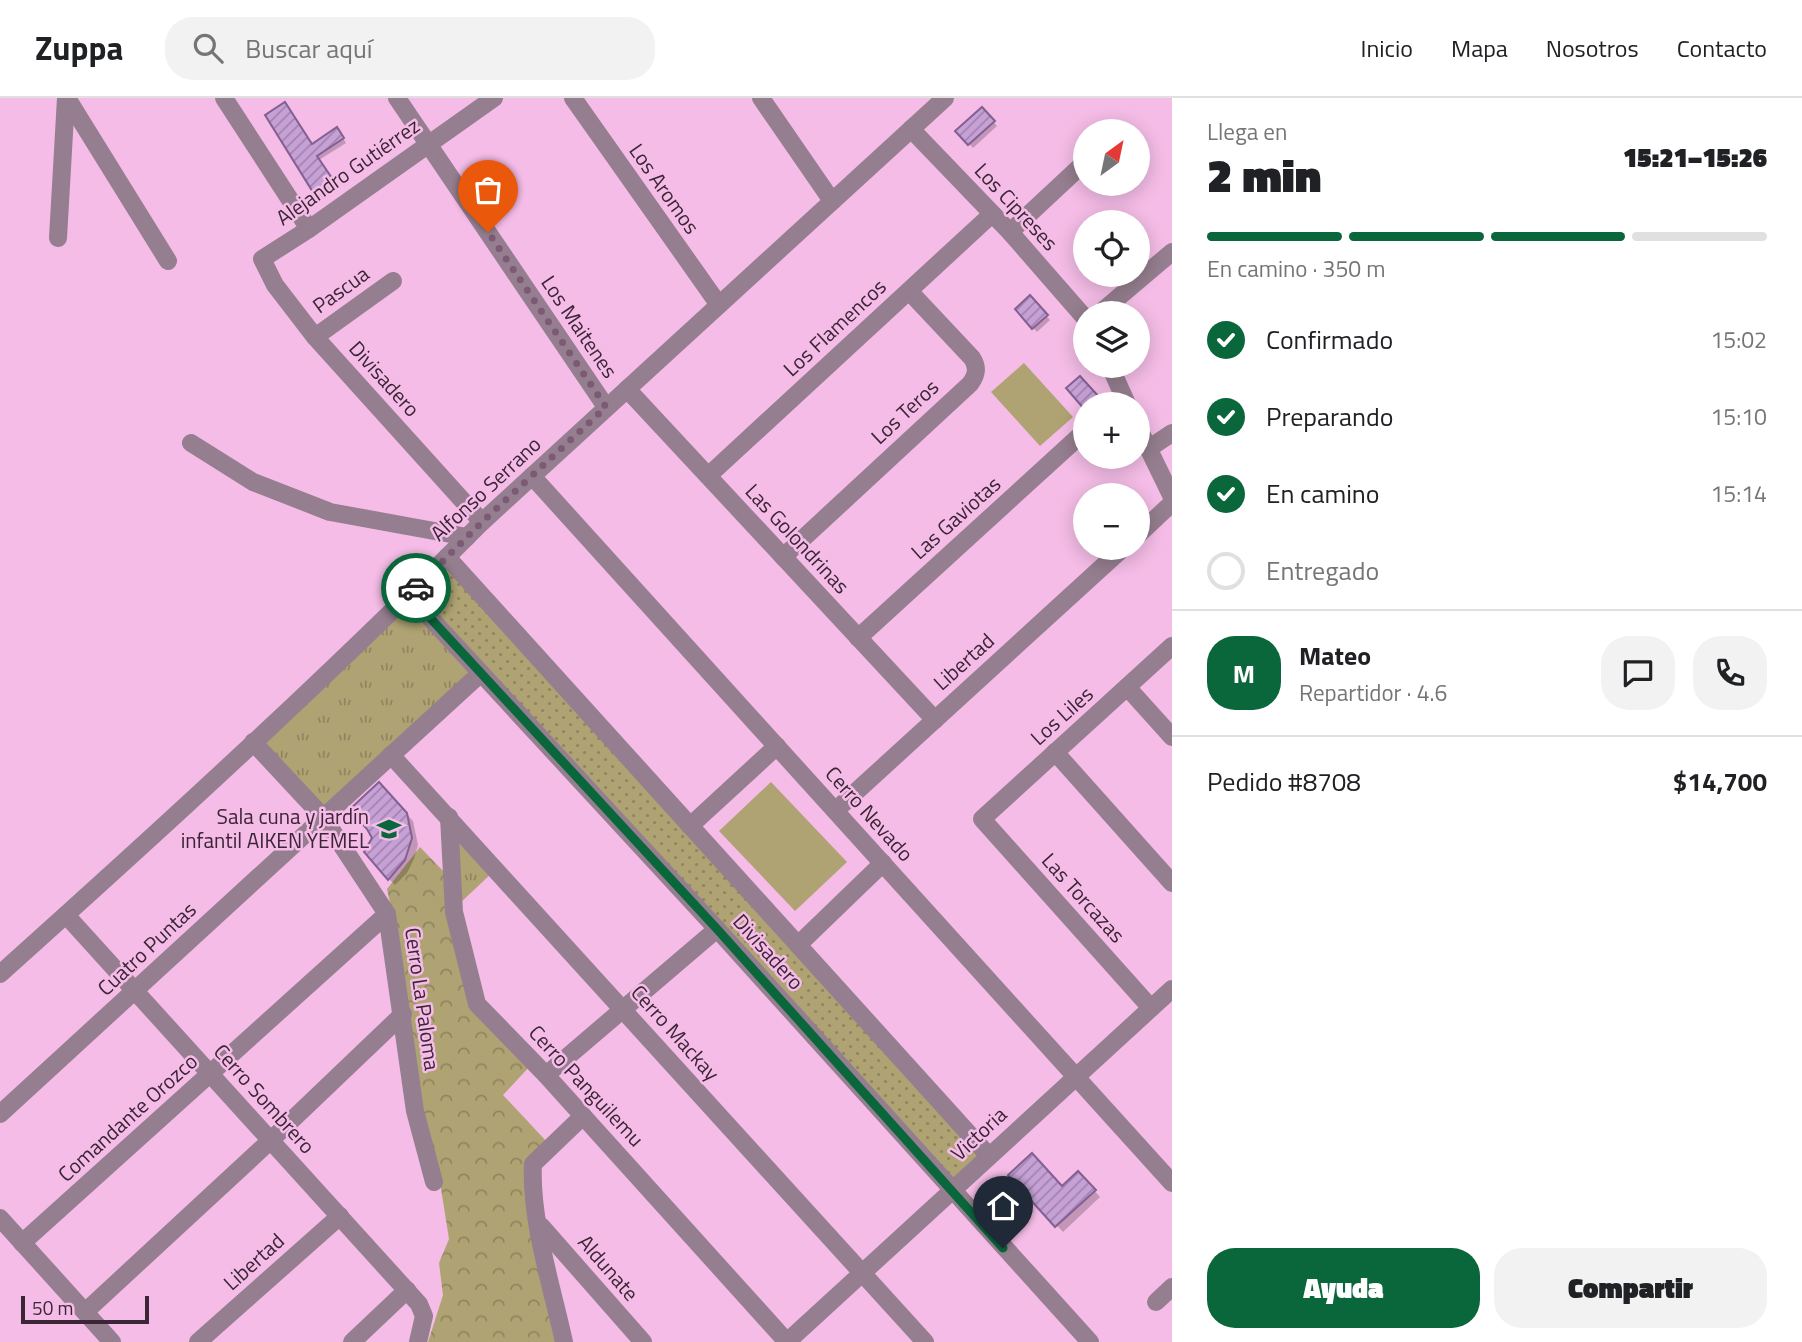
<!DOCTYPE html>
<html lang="es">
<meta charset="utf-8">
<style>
:root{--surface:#fff;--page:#f2f2f2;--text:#202124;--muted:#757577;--line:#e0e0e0;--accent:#09673b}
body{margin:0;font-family:"Titillium Web",sans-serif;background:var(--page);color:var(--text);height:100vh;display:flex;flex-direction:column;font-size:26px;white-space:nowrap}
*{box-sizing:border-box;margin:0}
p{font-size:23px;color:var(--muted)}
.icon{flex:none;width:38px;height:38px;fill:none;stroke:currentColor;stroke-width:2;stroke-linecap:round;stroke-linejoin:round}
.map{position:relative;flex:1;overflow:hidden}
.sheet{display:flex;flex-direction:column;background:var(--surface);width:630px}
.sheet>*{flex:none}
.needle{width:46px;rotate:33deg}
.tools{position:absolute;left:1073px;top:21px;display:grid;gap:14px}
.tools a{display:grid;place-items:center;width:77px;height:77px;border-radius:50%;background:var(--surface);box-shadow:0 4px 18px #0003;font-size:35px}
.scale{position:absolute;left:21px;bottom:18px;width:128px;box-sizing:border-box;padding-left:7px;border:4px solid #3b2536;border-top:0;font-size:19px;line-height:24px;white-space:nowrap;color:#3b2536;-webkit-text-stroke:5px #f4bce6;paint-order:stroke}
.pin{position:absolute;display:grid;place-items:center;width:60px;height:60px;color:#fff;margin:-72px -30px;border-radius:50% 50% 50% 0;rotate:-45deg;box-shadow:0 0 7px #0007}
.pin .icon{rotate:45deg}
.courier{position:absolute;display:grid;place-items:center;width:70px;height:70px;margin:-35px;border:5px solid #09673b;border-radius:50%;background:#fff;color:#222;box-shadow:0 2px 9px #0007}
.overview em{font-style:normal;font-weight:800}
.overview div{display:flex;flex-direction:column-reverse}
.overview{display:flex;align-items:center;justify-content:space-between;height:119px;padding:0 35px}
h1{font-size:46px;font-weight:800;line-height:52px}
.bar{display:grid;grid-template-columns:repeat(4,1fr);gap:10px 7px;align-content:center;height:84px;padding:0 35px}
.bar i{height:9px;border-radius:5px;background:var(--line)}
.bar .current{background:var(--accent)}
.bar p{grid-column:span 4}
.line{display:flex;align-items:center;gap:18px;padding:0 35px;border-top:2px solid var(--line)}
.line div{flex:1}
.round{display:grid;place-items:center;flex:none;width:74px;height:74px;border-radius:28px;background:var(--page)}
ol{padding:0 35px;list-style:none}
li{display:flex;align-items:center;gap:21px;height:77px}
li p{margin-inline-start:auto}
li .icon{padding:7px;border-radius:50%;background:var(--accent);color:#fff;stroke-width:4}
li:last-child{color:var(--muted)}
li i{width:38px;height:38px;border:4px solid var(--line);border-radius:50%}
.action{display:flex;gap:14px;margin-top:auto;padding:14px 35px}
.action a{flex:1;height:80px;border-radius:28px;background:var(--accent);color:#fff;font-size:28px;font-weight:800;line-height:80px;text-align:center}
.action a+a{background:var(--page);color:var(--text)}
header{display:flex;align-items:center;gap:42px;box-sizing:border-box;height:98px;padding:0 35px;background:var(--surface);border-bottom:2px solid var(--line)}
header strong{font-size:33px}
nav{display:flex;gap:38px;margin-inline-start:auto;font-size:24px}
.search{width:490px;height:63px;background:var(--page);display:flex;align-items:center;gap:18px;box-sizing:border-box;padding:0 24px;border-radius:28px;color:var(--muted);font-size:26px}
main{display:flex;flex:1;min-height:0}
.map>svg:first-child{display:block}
.grass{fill:url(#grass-dots)}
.forest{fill:url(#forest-crowns)}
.park{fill:url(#park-tufts)}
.pitch{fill:#afa373}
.shadow{fill:#0003}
.building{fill:url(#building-hatch);stroke:#836091;stroke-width:2}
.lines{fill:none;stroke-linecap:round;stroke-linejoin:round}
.minor{stroke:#957e8f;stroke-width:18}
.done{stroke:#7c5a74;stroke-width:7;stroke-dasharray:0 12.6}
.route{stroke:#09673b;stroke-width:9}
.labels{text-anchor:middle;stroke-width:5;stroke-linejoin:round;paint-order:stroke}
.street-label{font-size:21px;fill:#3b2536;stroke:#f4bce6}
.poi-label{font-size:21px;fill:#3b2536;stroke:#f4bce6;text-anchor:end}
</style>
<header>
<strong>Zuppa</strong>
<div class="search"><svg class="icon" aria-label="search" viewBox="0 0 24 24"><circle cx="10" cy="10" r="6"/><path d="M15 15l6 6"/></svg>Buscar aquí</div>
<nav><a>Inicio</a><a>Mapa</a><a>Nosotros</a><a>Contacto</a></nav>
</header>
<main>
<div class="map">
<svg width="1172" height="1244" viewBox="0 0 1172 1244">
<defs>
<pattern id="grass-dots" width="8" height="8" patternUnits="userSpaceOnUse" patternTransform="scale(1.75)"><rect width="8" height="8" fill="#afa373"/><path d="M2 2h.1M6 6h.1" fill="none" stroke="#90855f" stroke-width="1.8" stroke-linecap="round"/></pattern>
<pattern id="forest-crowns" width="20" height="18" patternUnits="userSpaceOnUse" patternTransform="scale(1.75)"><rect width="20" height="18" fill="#afa373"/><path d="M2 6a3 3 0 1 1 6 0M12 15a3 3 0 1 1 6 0" fill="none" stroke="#90855f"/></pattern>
<pattern id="park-tufts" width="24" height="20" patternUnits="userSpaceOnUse" patternTransform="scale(1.75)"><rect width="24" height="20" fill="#afa373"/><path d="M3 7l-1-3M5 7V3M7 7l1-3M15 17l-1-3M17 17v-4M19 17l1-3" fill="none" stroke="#90855f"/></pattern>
<pattern id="building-hatch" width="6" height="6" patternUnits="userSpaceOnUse" patternTransform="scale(1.75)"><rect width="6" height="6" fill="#c6a1d6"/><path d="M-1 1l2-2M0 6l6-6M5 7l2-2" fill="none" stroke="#a283ae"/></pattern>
</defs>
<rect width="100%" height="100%" fill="#f4bce6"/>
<path class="grass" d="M 446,470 L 981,1056 L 951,1084 L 420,496 Z"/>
<path class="forest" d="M 420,749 L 445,775 L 471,903 L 530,968 L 503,997 L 547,1044 L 528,1064 L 559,1244 L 428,1244 L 443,1197 L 439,1165 L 449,1141 L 439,1078 L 415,997 L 393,818 L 387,791 Z"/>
<g class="park">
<path d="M 407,507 L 471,576 L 324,710 L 265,644 Z"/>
<path d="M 455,732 L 494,773 L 458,807 Z"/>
</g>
<g class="pitch">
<path d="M 1024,265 L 1073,319 L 1040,348 L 991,294 Z"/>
<path d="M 771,684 L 847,764 L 795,813 L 719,733 Z"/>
</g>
<g class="shadow">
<path d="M 982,11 L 997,28 L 973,50 L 958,33 Z"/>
<path d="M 268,18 L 313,47 L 340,35 L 346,45 L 319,62 L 339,90 L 321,102 L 318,98 Z"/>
<path d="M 1088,177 L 1111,177 L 1113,179 L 1104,187 L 1100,183 L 1096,186 Z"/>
<path d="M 1030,200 L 1050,222 L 1037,234 L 1017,212 Z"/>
<path d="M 1080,280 L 1102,305 L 1101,306 L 1085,306 L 1085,309 Z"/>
<path d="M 379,687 L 413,723 L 418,747 L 414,761 L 407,775 L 395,787 L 389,781 L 374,740 Z"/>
<path d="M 1078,1075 L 1100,1099 L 1063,1134 L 1010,1077 L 1062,1090 Z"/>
</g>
<g class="building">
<path d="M 285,4 L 312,46 L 337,29 L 344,40 L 317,58 L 336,86 L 316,99 L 265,17 Z"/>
<path d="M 982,9 L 995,23 L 968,47 L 955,33 Z"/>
<path d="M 1030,197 L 1048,217 L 1032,231 L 1015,211 Z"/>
<path d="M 1080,278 L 1100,300 L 1093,306 L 1085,306 L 1085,312 L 1066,290 Z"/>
<path d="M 379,684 L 407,715 L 412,740 L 405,762 L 388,782 L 364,754 L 372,740 L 367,731 L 349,712 Z"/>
<path d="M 1032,1055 L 1062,1088 L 1078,1073 L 1096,1092 L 1055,1129 L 1008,1077 Z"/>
</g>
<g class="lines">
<g class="minor">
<path d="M 67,0 L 168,163"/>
<path d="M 224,0 L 309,131"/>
<path d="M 397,0 L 606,309"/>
<path d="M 573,0 L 719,207"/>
<path d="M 761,0 L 832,103"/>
<path d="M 911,31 L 1010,134 L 1085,220"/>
<path d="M 1010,134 L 1085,64"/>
<path d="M 58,140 L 66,0"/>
<path d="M 1100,215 L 1172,154"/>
<path d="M 315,239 L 393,183"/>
<path d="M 1110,268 L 1127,306"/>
<path d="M 627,291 L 935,622"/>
<path d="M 1138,329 L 1172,399"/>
<path d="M 191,345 L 253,384 L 330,414 L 467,439"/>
<path d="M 1148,351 L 1172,335"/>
<path d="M 532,378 L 1172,1085"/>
<path d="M 708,378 L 992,116"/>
<path d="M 482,424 L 315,239 L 275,187 L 262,161 L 309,131 L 494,0"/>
<path d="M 1138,437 L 1172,405"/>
<path d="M 447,459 L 989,1058"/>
<path d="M 783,459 L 970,286 C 977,277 978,269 972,260 L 909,193"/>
<path d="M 409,497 L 717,831 L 1090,1244"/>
<path d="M 858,540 L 1085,333"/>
<path d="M 1127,589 L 1172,639"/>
<path d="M 253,644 L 323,719 L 387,816 L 415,1013 L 434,1084"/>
<path d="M 1055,654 L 1172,785"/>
<path d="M 391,657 L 925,1244"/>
<path d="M 836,712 L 1123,450"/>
<path d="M 449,719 L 454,814 L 477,906 L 546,977 L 787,1244"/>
<path d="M 690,728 L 777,648"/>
<path d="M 66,817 L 419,1206 L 424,1218 L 418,1244"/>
<path d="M 798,847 L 883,765"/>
<path d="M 0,876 C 164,729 327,580 482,424 L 945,0"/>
<path d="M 1151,910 L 982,721 L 1172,548"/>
<path d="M 546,977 L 717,831"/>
<path d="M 0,1016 L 481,575"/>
<path d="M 0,1120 L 112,1244"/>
<path d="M 541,1128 L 643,1244"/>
<path d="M 22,1145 L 387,816"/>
<path d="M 1156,1204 L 1172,1189"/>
<path d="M 85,1214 L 271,1042 L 403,916"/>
<path d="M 198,1244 L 340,1118"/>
<path d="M 352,1244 L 407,1192"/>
<path d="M 564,1244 C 552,1189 530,1121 533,1066 L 583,1018"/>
<path d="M 787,1244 L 1172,891"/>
</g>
</g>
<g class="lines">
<path class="done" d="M 416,490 L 482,424 L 606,309 L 488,134"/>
<path class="route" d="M 416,490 L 409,497 L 717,831 L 1003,1150"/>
</g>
<defs>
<g id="school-bare" transform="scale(1.89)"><path d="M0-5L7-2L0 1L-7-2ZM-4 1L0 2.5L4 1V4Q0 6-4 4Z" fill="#09673b" stroke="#f4bce6" stroke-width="2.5" paint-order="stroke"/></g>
</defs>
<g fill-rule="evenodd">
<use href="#school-bare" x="389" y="731"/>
</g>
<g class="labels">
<g class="street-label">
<text transform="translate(348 74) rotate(-35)" y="7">Alejandro Gutiérrez</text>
<text transform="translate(664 91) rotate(55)" y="7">Los Aromos</text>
<text transform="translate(1016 109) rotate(47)" y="7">Los Cipreses</text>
<text transform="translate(341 192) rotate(-36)" y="7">Pascua</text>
<text transform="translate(579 229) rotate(56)" y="7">Los Maitenes</text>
<text transform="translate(835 230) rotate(-43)" y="7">Los Flamencos</text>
<text transform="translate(384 281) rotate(48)" y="7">Divisadero</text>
<text transform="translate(905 314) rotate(-43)" y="7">Los Teros</text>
<text transform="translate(486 391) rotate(-43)" y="7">Alfonso Serrano</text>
<text transform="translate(956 420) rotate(-42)" y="7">Las Gaviotas</text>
<text transform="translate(797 441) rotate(47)" y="7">Las Golondrinas</text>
<text transform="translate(964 564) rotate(-42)" y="7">Libertad</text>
<text transform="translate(1062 618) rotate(-42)" y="7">Los Liles</text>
<text transform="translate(869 716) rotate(48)" y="7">Cerro Nevado</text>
<text transform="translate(1083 800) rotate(48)" y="7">Las Torcazas</text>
<text transform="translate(147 851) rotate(-43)" y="7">Cuatro Puntas</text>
<text transform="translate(768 854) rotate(48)" y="7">Divisadero</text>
<text transform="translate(422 901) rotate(82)" y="7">Cerro La Paloma</text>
<text transform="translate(675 935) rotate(48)" y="7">Cerro Mackay</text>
<text transform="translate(586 988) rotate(47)" y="7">Cerro Panguilemu</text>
<text transform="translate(264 1001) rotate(48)" y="7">Cerro Sombrero</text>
<text transform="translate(128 1020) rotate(-42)" y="7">Comandante Orozco</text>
<text transform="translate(979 1036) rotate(-43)" y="7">Victoria</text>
<text transform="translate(254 1164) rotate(-42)" y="7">Libertad</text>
<text transform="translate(608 1170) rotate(49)" y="7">Aldunate</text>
</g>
<g class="poi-label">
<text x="369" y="726">Sala cuna y jardín<tspan x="369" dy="24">infantil AIKEN YEMEL</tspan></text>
</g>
</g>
</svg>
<div class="tools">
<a><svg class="needle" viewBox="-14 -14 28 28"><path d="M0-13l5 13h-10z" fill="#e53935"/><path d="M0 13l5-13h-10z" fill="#757577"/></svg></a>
<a><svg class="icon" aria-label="locate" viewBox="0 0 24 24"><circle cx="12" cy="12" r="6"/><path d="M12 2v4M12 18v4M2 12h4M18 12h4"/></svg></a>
<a><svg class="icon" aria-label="layers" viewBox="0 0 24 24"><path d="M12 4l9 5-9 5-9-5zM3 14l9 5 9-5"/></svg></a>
<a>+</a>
<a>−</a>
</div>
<div class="scale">50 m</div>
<div class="pin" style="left:488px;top:134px;background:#ea580c"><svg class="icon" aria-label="bag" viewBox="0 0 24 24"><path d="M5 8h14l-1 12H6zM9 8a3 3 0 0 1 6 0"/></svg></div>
<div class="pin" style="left:1003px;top:1150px;background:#1f2937"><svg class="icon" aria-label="home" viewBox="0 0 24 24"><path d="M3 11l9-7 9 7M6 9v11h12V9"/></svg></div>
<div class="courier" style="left:416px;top:490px"><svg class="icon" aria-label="car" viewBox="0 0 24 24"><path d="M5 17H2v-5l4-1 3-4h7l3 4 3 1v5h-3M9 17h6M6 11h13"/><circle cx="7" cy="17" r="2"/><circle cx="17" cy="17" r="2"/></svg></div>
</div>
<section class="sheet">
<div class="overview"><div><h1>2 min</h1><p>Llega en</p></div><em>15:21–15:26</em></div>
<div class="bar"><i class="current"></i><i class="current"></i><i class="current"></i><i></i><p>En camino · 350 m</p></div>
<ol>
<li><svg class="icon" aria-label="check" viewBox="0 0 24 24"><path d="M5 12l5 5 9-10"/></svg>Confirmado<p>15:02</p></li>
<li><svg class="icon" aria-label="check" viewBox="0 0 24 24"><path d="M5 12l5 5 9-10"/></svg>Preparando<p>15:10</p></li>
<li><svg class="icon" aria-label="check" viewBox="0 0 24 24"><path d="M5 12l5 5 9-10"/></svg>En camino<p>15:14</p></li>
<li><i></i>Entregado</li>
</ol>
<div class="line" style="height:126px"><b class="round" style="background:var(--accent);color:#fff">M</b><div><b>Mateo</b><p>Repartidor · 4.6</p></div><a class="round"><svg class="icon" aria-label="chat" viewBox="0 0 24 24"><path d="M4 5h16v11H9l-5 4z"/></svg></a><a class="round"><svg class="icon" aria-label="phone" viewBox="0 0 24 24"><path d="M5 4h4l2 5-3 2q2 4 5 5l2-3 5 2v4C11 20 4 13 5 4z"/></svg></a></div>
<div class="line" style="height:91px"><div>Pedido #8708</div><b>$14,700</b></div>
<div class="action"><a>Ayuda</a><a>Compartir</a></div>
</section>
</main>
